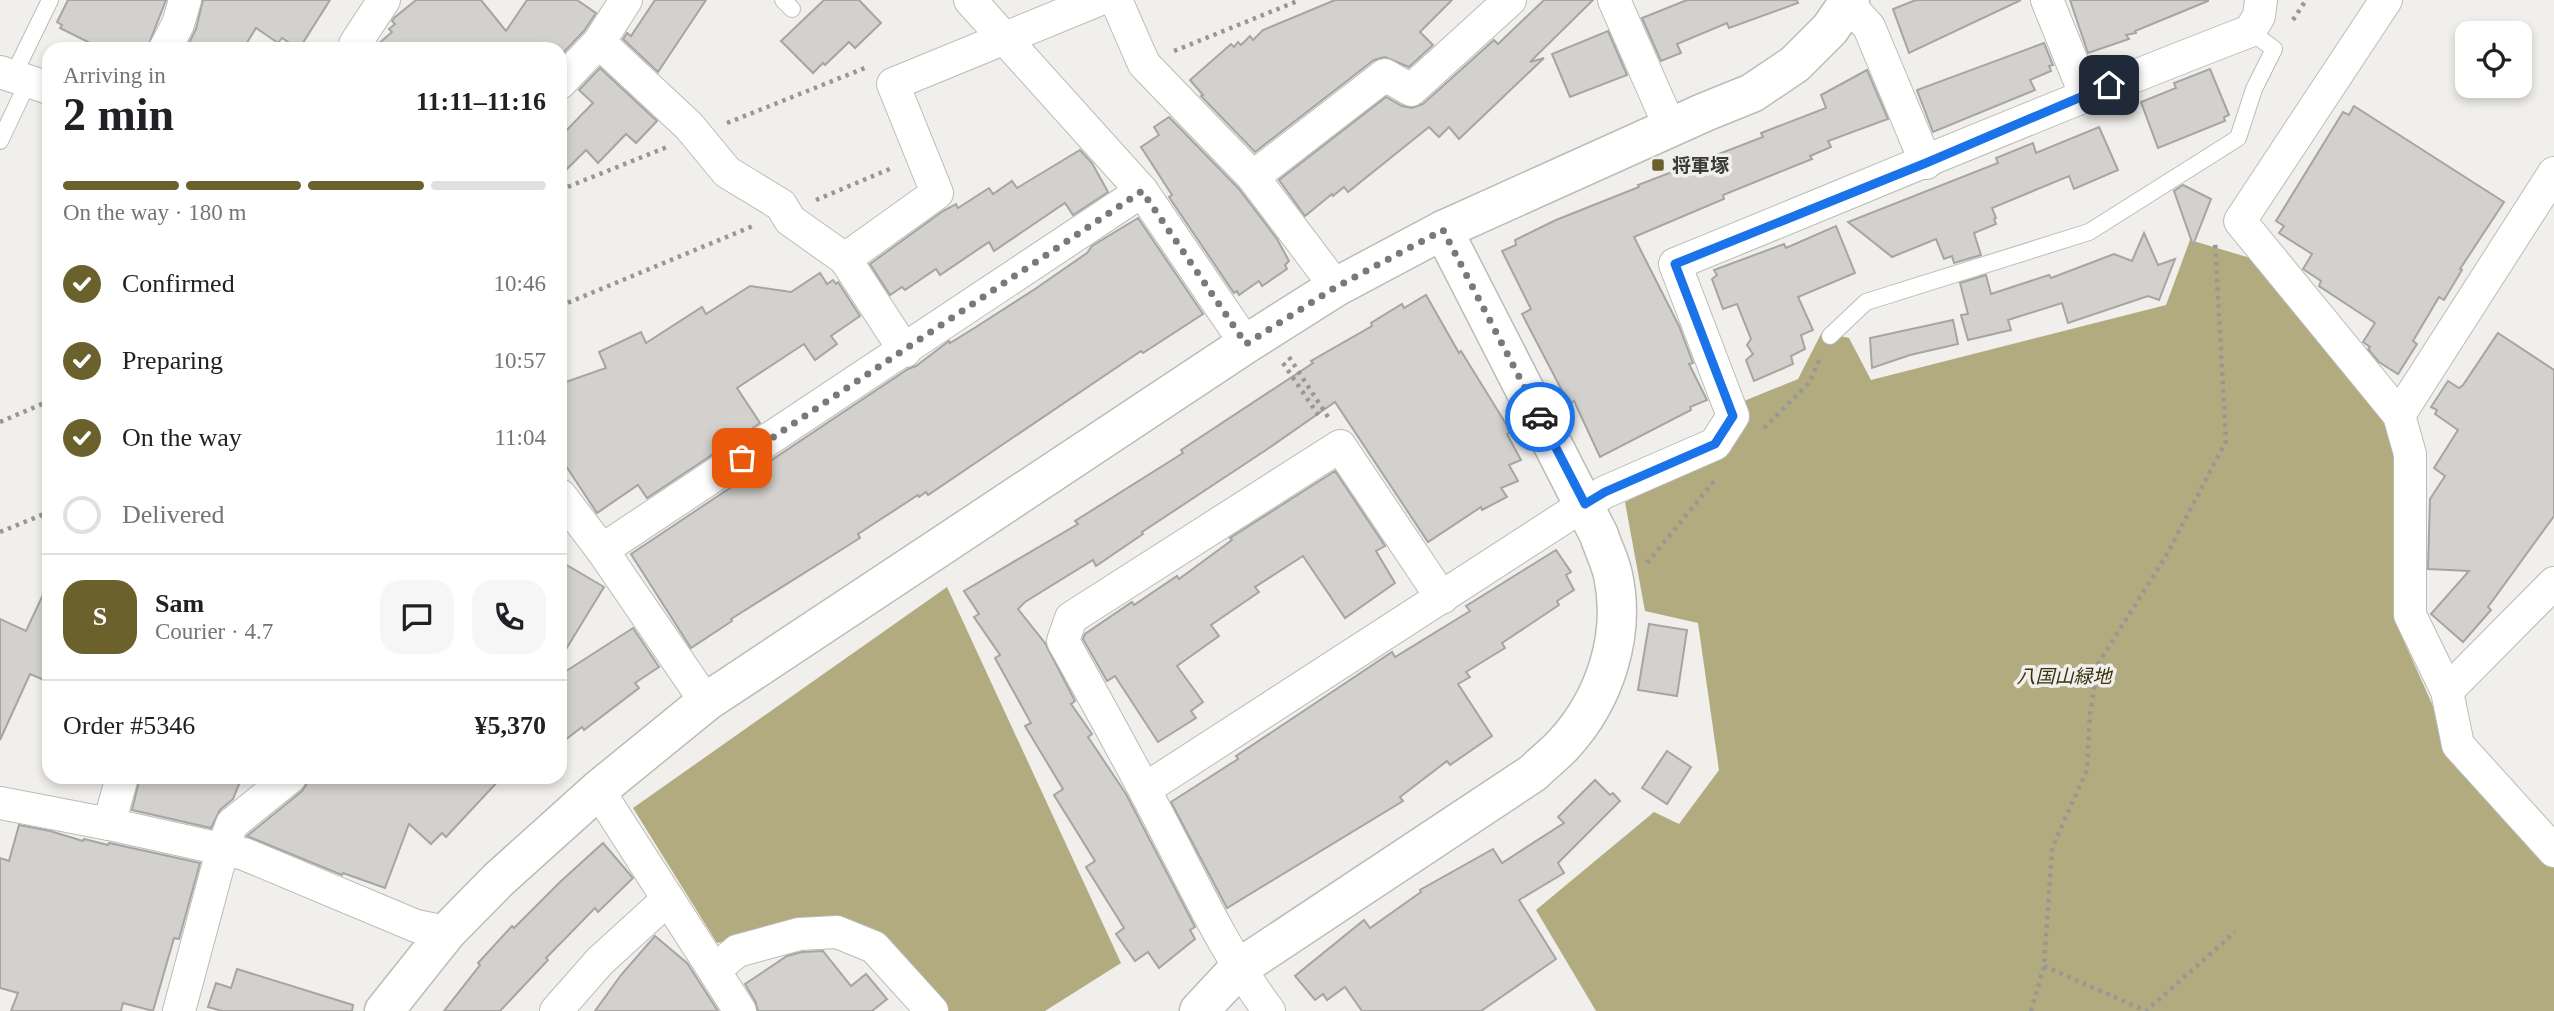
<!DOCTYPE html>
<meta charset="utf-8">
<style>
:root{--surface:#fff;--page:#f6f6f6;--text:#202124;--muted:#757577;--line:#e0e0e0;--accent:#6a612d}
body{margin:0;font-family:"Times New Roman","Noto Sans JP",serif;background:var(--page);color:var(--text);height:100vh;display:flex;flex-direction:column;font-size:26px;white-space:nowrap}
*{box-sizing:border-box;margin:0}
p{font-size:23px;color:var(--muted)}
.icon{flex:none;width:38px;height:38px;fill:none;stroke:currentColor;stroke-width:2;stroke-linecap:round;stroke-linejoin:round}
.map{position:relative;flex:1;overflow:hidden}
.panel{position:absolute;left:42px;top:42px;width:525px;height:742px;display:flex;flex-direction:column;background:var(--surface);border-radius:21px;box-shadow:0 4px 10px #0003}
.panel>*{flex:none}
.controls{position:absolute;left:2455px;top:21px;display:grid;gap:14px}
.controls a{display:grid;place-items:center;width:77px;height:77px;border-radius:14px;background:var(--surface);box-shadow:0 4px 10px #0003;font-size:35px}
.pin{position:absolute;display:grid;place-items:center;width:60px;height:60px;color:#fff;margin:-30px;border-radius:14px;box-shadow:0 4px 10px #0006}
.courier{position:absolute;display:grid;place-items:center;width:70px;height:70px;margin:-35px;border:5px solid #1a73e8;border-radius:50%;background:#fff;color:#222;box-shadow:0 2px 9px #0007}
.headline em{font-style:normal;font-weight:700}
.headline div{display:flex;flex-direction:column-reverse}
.headline{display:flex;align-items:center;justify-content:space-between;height:119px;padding:0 21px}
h1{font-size:46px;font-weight:700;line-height:52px}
.bar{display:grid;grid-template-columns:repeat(4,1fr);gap:10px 7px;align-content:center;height:84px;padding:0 21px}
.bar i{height:9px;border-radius:5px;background:var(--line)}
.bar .current{background:var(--accent)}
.bar p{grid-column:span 4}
.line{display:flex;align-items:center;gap:18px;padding:0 21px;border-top:2px solid var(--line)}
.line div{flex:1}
.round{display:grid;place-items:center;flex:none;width:74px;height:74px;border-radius:21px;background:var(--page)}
ol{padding:0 21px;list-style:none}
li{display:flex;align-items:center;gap:21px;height:77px}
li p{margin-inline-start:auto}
li .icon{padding:7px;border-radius:50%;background:var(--accent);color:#fff;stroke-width:4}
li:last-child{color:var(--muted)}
li i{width:38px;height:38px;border:4px solid var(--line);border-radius:50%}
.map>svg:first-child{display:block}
.forest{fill:#b2ab7f}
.building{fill:#d2d1cd;stroke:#a6a5a1;stroke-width:2}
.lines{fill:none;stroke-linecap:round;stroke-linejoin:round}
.service-casing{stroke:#bbbbb7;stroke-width:18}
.minor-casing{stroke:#bbbbb7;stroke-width:34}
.tertiary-casing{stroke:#bbbbb7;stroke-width:41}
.path{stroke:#989794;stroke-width:4.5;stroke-dasharray:3.5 5;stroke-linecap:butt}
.service{stroke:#fff;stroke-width:16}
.minor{stroke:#fff;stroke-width:32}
.tertiary{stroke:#fff;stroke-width:38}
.done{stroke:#7a7977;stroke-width:7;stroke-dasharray:0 12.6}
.route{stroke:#1a73e8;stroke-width:9}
.poi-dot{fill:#6a612d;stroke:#f0efeb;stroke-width:2.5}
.labels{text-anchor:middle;stroke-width:7;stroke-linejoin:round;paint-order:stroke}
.poi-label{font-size:19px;font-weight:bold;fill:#3a3a38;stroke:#f0efeb;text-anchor:start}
.park-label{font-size:19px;font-style:italic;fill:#38320d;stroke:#f0efeb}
</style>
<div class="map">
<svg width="2554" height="1011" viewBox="0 0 2554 1011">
<rect width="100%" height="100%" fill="#f0efeb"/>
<g class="forest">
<path d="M 2190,240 L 2257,260 L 2381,417 L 2397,452 L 2394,619 L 2459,764 L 2554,868 L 2554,1011 L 1596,1011 L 1536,910 L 1654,812 L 1679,824 L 1719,770 L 1698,623 L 1645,611 L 1625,502 L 1730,452 L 1749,417 L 1744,401 L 1798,379 L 1822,332 L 1849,338 L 1871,380 L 2166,305 Z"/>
<path d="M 947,587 L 1121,963 L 1045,1011 L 947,1011 L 881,938 L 827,919 L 717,943 L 633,808 Z"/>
</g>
<g class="building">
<path d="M 68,0 L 166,0 L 147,49 L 102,49 L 60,28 L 62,25 L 57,22 Z"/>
<path d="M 203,0 L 330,0 L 299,49 L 282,38 L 278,43 L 256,28 L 243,49 L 186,49 L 196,29 Z"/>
<path d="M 416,0 L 481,0 L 506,31 L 527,0 L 577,0 L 596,13 L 584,31 L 560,56 L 560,49 L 377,49 L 377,45 L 392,32 L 389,29 L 395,24 L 392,21 L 394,18 Z"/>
<path d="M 655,0 L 706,0 L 658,72 L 623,39 L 627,33 L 631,36 Z"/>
<path d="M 824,0 L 859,0 L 881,23 L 855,48 L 849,42 L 825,65 L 823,63 L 813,73 L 781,41 Z"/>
<path d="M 1335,0 L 1452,0 L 1420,32 L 1433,45 L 1409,67 L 1385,57 L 1374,60 L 1255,152 L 1201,96 L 1203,95 L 1190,80 L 1231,44 L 1234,47 L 1238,42 L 1241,45 L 1250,36 L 1253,40 L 1263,30 Z"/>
<path d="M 1544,0 L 1593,0 L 1530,62 L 1544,58 L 1459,139 L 1449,127 L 1439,137 L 1429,127 L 1348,192 L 1344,187 L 1333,196 L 1332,194 L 1305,216 L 1279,180 L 1386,97 L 1402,106 L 1412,108 L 1423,104 L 1494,40 L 1498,44 Z"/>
<path d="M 1687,0 L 1797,0 L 1798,3 L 1729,28 L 1727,23 L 1677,44 L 1681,53 L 1661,61 L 1642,18 Z"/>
<path d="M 1916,0 L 2021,0 L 1909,53 L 1893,9 Z"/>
<path d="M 2070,0 L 2208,0 L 2208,1 L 2135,31 L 2136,33 L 2126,35 L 2129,39 L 2088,53 Z"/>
<path d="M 1608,31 L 1627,75 L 1570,97 L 1552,54 Z"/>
<path d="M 2044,43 L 2053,65 L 2049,66 L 2051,71 L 2030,80 L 2035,90 L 1933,132 L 1917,90 Z"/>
<path d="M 600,68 L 657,121 L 636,143 L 626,134 L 598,163 L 586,150 L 560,176 L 560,137 L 593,103 L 579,90 Z"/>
<path d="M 2210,69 L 2229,115 L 2224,117 L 2225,121 L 2158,148 L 2141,102 L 2176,88 L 2174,83 Z"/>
<path d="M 1867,70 L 1888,119 L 1828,141 L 1831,147 L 1810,156 L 1812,159 L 1723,195 L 1724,199 L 1634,237 L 1679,326 L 1693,363 L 1689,364 L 1707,400 L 1690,407 L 1691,410 L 1600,457 L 1574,401 L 1569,404 L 1522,314 L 1531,309 L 1502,251 L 1516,245 L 1515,240 L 1556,220 L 1639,187 L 1638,185 L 1763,137 L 1761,133 L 1826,108 L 1821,95 Z"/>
<path d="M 2354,106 L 2504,202 L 2460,269 L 2462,270 L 2444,300 L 2439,297 L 2413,341 L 2417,344 L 2398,374 L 2379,362 L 2368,349 L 2370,347 L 2363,342 L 2375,323 L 2319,286 L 2321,281 L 2303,269 L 2312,254 L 2279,233 L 2284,226 L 2276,221 L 2343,112 L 2349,115 Z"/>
<path d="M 1169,117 L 1239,189 L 1277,239 L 1289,261 L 1285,265 L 1287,269 L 1262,286 L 1259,281 L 1239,295 L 1237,291 L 1234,293 L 1169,197 L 1172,195 L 1141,147 L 1159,135 L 1154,127 Z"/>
<path d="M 2099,127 L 2118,170 L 2074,189 L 2069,176 L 1992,208 L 1996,218 L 1994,219 L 1996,224 L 1974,233 L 1981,255 L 1954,263 L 1952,256 L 1944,259 L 1936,239 L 1892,257 L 1848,222 L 1998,163 L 1996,158 L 2033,143 L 2036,153 Z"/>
<path d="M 1080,150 L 1092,163 L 1108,192 L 1073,215 L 1065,203 L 994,251 L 989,242 L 940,275 L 936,269 L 905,290 L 902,287 L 890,295 L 870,264 L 943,211 L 956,204 L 958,208 L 989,188 L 993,194 L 1012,181 L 1017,188 Z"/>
<path d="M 2183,185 L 2211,199 L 2193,245 L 2174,191 Z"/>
<path d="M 1138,218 L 1203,314 L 1143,353 L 1141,351 L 928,495 L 926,492 L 919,497 L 918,495 L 858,534 L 860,538 L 731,619 L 732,621 L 691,648 L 631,554 L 908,369 L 916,366 L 949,341 L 950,343 L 976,327 L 1035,289 L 1087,253 L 1092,246 Z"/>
<path d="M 1836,226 L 1855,273 L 1798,297 L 1813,330 L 1801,335 L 1805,349 L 1791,356 L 1793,364 L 1754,381 L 1746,360 L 1753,354 L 1747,345 L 1751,339 L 1737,304 L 1723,309 L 1712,279 L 1717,275 L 1714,270 L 1784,244 L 1786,248 Z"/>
<path d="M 2144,233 L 2158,265 L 2175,259 L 2159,300 L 2148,296 L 2068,323 L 2062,303 L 2008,320 L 2011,330 L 1968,340 L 1961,315 L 1968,314 L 1960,283 L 1986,275 L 1991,294 L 2049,275 L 2051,278 L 2114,254 L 2132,261 Z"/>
<path d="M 820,273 L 827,284 L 833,280 L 836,284 L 838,282 L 860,316 L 831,336 L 837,344 L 815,360 L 804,344 L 737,388 L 760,423 L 647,498 L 638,485 L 597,513 L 560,457 L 560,384 L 606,368 L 599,352 L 641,332 L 646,343 L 702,307 L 706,314 L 750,286 L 791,292 Z"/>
<path d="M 1426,295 L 1459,353 L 1461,351 L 1511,432 L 1507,434 L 1521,460 L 1509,465 L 1518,481 L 1501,488 L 1507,497 L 1482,510 L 1481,507 L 1428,542 L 1335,402 L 1266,450 L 1142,532 L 1143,534 L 1096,566 L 1093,560 L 1025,602 L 1018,609 L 1045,643 L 1075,701 L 1071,704 L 1092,734 L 1088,737 L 1126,794 L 1195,927 L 1190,930 L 1195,939 L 1159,968 L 1148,952 L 1135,961 L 1116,934 L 1124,928 L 1086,867 L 1095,861 L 1054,795 L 1063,789 L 1025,726 L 1031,723 L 995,658 L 1000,655 L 974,617 L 979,614 L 964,591 L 1078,524 L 1075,521 L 1183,453 L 1181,450 L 1313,363 L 1311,361 L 1372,326 L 1371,323 L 1402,304 L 1404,308 Z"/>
<path d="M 1953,320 L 1958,344 L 1910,355 L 1872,368 L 1870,338 Z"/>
<path d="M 2498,333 L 2554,370 L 2554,516 L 2488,607 L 2491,610 L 2463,642 L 2431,614 L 2469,571 L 2428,569 L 2430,499 L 2445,476 L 2434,468 L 2458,430 L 2435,414 L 2437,410 L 2431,407 L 2448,381 L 2459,388 L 2463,385 Z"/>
<path d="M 1335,471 L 1385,546 L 1376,551 L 1395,583 L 1345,618 L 1303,556 L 1255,587 L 1259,592 L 1211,625 L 1219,636 L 1177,666 L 1203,702 L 1191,711 L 1196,718 L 1158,742 L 1115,676 L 1107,681 L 1083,639 L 1085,634 L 1132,602 L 1134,605 L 1177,576 L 1179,579 L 1232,540 L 1230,538 Z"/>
<path d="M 1556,550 L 1571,572 L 1566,575 L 1574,590 L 1557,601 L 1559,605 L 1502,643 L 1505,648 L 1466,672 L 1470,677 L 1458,684 L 1492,736 L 1450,765 L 1447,761 L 1400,797 L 1403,801 L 1227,908 L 1171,802 L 1238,759 L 1236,756 L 1392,652 L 1395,657 L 1470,611 L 1466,606 Z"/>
<path d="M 560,561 L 604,587 L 560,659 Z"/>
<path d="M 49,582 L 49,682 L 30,674 L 0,740 L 0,619 L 26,631 Z"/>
<path d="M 1649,624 L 1687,630 L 1677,696 L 1638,690 Z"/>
<path d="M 633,628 L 659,667 L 635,683 L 639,688 L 584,730 L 582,727 L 560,744 L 560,675 Z"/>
<path d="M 1667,751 L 1691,767 L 1667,804 L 1642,788 Z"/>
<path d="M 140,777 L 242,777 L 233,799 L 220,810 L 211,828 L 132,810 Z"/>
<path d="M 311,777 L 502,777 L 446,837 L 442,833 L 431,844 L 409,824 L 385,888 L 343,873 L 342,875 L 247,836 L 302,791 Z"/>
<path d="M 1595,780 L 1610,795 L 1613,793 L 1620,801 L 1558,863 L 1564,873 L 1519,900 L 1556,959 L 1481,1011 L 1362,1011 L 1345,987 L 1327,1000 L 1323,994 L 1315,1000 L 1295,976 L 1364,920 L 1370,928 L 1421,892 L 1420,890 L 1493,849 L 1502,863 L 1564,823 L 1558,817 Z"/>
<path d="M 19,825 L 50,831 L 83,841 L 84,839 L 108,845 L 109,843 L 200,863 L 179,939 L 174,938 L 153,1011 L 123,1003 L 121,1011 L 11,1011 L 18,993 L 0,988 L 0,858 L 9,861 Z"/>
<path d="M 603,843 L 633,878 L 598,912 L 595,908 L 546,958 L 548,960 L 500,1011 L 444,1011 L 480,965 L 478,963 L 512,926 L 514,928 L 560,882 Z"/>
<path d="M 655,936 L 687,963 L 718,1011 L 595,1011 L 621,975 Z"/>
<path d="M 823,951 L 851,986 L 866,974 L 887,999 L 872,1011 L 758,1011 L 755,1001 L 745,984 L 787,956 L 802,952 Z"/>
<path d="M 237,969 L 353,1005 L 352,1011 L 222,1011 L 208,1007 L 216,983 L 231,988 Z"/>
</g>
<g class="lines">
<g class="service-casing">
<g id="service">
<path d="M 783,0 L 792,9"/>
<path d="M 13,76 L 50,0"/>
<path d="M 0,141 L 29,80"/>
<path d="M 1830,336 L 1866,302 L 2089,232 L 2238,138 L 2254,89 L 2274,49 L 2250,31"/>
</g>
</g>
<g class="minor-casing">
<g id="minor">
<path d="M 970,0 L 1142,191 L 1246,344"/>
<path d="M 1116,0 L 1144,64 L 1253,177 L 1336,287"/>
<path d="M 1614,0 L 1670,127"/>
<path d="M 2047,0 L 2085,94"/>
<path d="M 2386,0 L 2240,221 L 2399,415 L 2410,454 L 2410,615 L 2447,691 L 2458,745 L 2554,851"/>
<path d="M 1848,4 L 1869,27 L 1926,163"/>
<path d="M 599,42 L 689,126 L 727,172 L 781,205 L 790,220 L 845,259 L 905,351"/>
<path d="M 165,49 L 178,24 L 185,0"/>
<path d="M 359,49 L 355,44 L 384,0"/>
<path d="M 0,72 L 49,88"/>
<path d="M 560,83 L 599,42 L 626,0"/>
<path d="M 1253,177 L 1385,75 L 1411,90 L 1510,0"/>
<path d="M 845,259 L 937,193 L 893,84 L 1098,0"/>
<path d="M 2399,415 L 2554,173"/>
<path d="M 560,495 L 602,550 L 706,702"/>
<path d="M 602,550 L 1142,191"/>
<path d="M 2447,691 L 2554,583"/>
<path d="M 1145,789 L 1585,504 L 1605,492 L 1715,444 L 1733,416 L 1675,264 C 1867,186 2057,105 2250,31 L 2259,16 L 2261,0"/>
<path d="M 598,790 L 740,1011"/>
<path d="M 0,803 L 109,824 L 244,854 L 416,926 L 447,932"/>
<path d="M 109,824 L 122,777"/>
<path d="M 715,970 L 737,951 L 799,934 L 837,932 L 874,947 L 932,1011"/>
<path d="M 179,1011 L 222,851 L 232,824 L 290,777"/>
<path d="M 556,1011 L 600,961 L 668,899"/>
<path d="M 1269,1011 C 1226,954 1196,888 1163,825 C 1131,763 1097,702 1063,641 L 1071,618 L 1340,446 L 1442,598"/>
</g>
</g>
<g class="tertiary-casing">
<g id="tertiary">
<path d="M 384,1011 L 447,932 L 498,880 L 598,790 L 706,702 L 1246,344 L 1336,287 L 1443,230 L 1705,112 L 1752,93 L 1795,64 L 1830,29 L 1850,0"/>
<path d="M 1199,1011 L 1239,968 L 1533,773 C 1543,763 1555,754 1564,744 C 1605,699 1626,635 1613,575 C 1610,561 1603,548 1599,535 L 1443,230"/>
</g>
</g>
<g class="path">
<path d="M 2293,20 L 2306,0"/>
<path d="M 1174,51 L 1300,0"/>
<path d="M 727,123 L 865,68"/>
<path d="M 560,190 L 667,147"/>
<path d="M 816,200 L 892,168"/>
<path d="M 560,306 L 753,226"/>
<path d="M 1289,357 L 1328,417"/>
<path d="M 1283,363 L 1321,419"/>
<path d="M 0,422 L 49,401"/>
<path d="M 1764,428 L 1809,383 L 1821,356"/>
<path d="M 0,532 L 49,512"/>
<path d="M 1647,563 L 1715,480"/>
<path d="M 2044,966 L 2146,1011 L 2235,932"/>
<path d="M 2031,1011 L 2044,966 L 2052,848 L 2087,770 L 2090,714 L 2098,664 L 2166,556 L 2226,441 L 2215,241"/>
</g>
<use href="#service" class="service"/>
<use href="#minor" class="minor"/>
<use href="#tertiary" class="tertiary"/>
</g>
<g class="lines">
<path class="done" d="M 742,458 L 1142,191 L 1246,344 L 1336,287 L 1443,230 L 1540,417"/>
<path class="route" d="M 1540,417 L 1585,504 L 1605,492 L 1715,444 L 1733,416 L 1675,264 L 1926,163 L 2109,85"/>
</g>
<rect class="poi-dot" x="1651" y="158" width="14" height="14" rx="3.5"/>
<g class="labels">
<g class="poi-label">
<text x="1672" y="172">将軍塚</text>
</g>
<g class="park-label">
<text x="2064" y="683">八国山緑地</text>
</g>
</g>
</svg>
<div class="controls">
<a><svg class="icon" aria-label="locate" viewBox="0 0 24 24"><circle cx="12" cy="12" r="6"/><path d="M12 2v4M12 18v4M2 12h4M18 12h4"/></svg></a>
</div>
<div class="pin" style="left:742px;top:458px;background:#ea580c"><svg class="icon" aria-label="bag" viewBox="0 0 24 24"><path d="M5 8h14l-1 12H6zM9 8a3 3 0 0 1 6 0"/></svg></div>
<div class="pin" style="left:2109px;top:85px;background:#1f2937"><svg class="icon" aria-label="home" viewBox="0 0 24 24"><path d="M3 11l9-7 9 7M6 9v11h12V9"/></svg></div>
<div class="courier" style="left:1540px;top:417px"><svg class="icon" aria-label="car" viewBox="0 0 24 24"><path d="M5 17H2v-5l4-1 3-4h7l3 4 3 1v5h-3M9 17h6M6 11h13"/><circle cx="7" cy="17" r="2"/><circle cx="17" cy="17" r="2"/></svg></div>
<section class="panel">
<div class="headline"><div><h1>2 min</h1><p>Arriving in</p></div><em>11:11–11:16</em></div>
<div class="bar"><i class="current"></i><i class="current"></i><i class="current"></i><i></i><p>On the way · 180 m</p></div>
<ol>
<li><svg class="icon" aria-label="check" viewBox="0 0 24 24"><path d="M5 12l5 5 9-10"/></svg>Confirmed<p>10:46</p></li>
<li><svg class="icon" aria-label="check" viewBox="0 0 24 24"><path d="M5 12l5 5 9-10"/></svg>Preparing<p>10:57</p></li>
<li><svg class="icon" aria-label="check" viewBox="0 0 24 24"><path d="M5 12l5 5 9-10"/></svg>On the way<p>11:04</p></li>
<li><i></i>Delivered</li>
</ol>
<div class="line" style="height:126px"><b class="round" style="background:var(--accent);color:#fff">S</b><div><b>Sam</b><p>Courier · 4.7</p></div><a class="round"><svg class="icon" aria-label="chat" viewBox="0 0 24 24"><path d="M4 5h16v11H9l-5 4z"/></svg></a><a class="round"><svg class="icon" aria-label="phone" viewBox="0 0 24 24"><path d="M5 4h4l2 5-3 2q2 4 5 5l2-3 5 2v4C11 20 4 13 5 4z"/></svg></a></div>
<div class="line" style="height:91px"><div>Order #5346</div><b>¥5,370</b></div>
</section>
</div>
